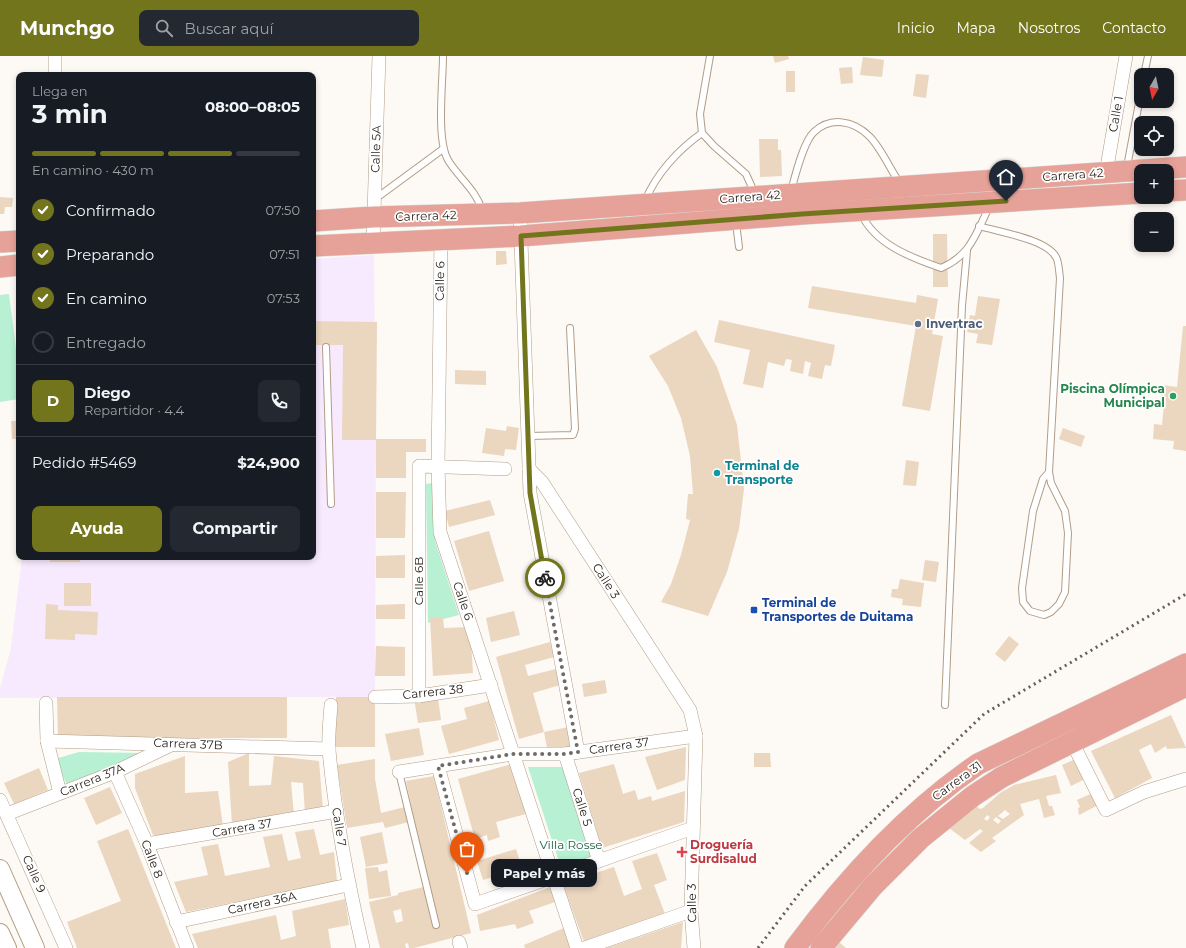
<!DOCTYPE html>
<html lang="es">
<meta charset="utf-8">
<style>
:root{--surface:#171b24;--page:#242831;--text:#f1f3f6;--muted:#9ea1a6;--line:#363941;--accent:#73751c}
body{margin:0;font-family:Montserrat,sans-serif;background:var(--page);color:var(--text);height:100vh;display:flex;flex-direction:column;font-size:15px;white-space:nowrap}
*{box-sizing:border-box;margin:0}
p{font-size:13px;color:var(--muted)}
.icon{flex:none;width:22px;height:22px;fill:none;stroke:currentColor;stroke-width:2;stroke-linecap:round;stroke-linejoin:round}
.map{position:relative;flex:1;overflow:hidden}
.sheet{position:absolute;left:16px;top:16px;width:300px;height:488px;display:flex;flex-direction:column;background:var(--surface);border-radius:8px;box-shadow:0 2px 6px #0003}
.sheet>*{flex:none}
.needle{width:26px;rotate:189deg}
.tools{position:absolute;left:1134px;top:12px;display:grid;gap:8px}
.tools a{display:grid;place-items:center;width:40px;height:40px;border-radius:8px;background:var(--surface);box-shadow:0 2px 6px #0003;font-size:20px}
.pin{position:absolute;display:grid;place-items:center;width:34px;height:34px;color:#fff;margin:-41px -17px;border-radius:50% 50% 50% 0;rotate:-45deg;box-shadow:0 0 4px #0007}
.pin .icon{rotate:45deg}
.courier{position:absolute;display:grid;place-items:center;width:40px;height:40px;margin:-20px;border:3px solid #73751c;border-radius:50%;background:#fff;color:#222;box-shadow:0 1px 5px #0007}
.bubble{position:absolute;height:28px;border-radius:8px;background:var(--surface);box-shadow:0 2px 6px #0003;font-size:13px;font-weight:700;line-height:28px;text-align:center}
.head em{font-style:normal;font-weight:700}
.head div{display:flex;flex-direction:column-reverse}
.head{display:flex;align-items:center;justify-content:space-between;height:68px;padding:0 16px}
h1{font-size:26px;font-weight:700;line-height:30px}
.bar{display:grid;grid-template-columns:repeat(4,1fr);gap:6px 4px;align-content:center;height:48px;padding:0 16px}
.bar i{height:5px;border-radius:3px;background:var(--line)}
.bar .selected{background:var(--accent)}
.bar p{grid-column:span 4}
.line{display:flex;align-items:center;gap:10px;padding:0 16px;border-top:1px solid var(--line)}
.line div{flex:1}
.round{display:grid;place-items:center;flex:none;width:42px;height:42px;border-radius:8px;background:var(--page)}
ol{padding:0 16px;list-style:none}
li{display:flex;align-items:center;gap:12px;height:44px}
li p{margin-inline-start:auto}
li .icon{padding:4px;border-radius:50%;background:var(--accent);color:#fff;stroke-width:4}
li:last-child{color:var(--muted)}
li i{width:22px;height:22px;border:2px solid var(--line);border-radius:50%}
.primary-button{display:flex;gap:8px;margin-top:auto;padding:8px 16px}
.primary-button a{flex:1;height:46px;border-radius:8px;background:var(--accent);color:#fff;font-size:16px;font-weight:700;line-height:46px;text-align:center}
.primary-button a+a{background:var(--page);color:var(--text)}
header{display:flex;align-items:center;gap:24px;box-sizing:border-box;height:56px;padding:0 20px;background:var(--accent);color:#fff}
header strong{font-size:19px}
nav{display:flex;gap:22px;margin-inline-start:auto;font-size:14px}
.search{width:280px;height:36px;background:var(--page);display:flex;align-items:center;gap:10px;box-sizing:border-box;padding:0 14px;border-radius:8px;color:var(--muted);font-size:15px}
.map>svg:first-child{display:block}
.industrial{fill:#f8eafe}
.green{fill:#b7f0d2}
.building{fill:#ebd6bf;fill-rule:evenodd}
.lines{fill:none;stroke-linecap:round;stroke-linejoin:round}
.service-casing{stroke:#b19d87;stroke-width:8}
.minor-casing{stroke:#b19d87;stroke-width:14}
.secondary-casing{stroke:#b19d87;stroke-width:20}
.trunk-casing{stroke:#d8d7d5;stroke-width:22}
.service{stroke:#fff;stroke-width:6}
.minor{stroke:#fff;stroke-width:13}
.secondary{stroke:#fff;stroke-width:18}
.trunk{stroke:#e6a298;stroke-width:21}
.rail{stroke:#665f58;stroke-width:3;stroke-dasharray:2 4;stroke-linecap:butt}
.done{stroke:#726b64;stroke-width:4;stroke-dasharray:0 7.2}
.route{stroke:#73751c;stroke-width:5}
.service-dot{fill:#5c6f8a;stroke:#fff;stroke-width:1.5}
.leisure-dot{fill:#2e9e5b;stroke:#fff;stroke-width:1.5}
.culture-dot{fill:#0f9aa8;stroke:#fff;stroke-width:1.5}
.transit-dot{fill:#1a4fb4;stroke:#fff;stroke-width:1.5}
.health-dot{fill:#e0444e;stroke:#fff;stroke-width:1.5}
.labels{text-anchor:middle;stroke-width:3.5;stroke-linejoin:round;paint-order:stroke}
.street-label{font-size:12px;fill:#271f17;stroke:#fff}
.service-label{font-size:12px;font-weight:bold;fill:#4e5e75;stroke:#fff;text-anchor:start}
.leisure-label{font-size:12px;font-weight:bold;fill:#27864d;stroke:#fff;text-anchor:end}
.culture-label{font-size:12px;font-weight:bold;fill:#0d838f;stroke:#fff;text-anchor:start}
.transit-label{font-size:12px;font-weight:bold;fill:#164399;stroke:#fff;text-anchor:start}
.park-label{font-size:12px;fill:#1d6045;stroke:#fff}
.health-label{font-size:12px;font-weight:bold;fill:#be3a42;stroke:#fff;text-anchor:start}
</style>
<header>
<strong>Munchgo</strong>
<div class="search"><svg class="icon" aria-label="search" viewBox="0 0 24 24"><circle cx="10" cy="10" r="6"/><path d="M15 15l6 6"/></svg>Buscar aquí</div>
<nav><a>Inicio</a><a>Mapa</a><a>Nosotros</a><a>Contacto</a></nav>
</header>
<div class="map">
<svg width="1186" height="892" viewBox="0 0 1186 892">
<rect width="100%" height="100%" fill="#fdf9f4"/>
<path class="industrial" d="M 374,199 L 376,383 L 375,641 L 0,642 L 0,632 L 11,592 L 22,501 L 313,501 L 313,203 Z"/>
<g class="green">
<path d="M 9,238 L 19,317 L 19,343 L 0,346 L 0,239 Z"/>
<path d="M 433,427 L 435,485 L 459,559 L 428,567 L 426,428 Z"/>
<path d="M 79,696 L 145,697 L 67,729 L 55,703 Z"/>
<path d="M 528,711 L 563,711 L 594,803 L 561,812 Z"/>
</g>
<g class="building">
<path d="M 773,0 L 788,0 L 789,3 L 775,7 Z"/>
<path d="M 863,1 L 884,4 L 882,21 L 860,19 Z"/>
<path d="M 852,11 L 853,27 L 841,28 L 839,12 Z"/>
<rect x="786" y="15" width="9" height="21"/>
<path d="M 916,18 L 929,19 L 926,42 L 913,40 Z"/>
<path d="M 759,83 L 778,83 L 778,94 L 781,94 L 782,120 L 760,121 Z"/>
<path d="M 0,141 L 13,142 L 12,151 L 5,151 L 4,158 L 0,158 Z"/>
<path d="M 933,178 L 947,178 L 948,231 L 933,231 Z"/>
<path d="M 496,195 L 506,195 L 507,208 L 496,209 Z"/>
<path d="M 812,230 L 916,247 L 917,239 L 938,243 L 932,278 L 943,280 L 930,355 L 902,350 L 916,270 L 808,252 Z"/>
<path d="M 978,240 L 1000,243 L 992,289 L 976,287 L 978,278 L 967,276 L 970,259 L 975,260 Z"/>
<path d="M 719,264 L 835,289 L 831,310 L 825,309 L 822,323 L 808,320 L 811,307 L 805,305 L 803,318 L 790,315 L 792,304 L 786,303 L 784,310 L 768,306 L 763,332 L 743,328 L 750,294 L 714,286 Z"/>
<path d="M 313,265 L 377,266 L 376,383 L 426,383 L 426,396 L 406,396 L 406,422 L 376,422 L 376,384 L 342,384 L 343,289 L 313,289 Z"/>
<path d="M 1183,270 L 1186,270 L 1186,395 L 1173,393 L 1174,385 L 1153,383 L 1154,368 L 1162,369 L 1164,349 L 1160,349 L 1162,329 L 1177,331 Z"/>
<path d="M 696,274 L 717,311 L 737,369 L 744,433 L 739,473 L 727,516 L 708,560 L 661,546 L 671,528 L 681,499 L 690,464 L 686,463 L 688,438 L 693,438 L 690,400 L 681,362 L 668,330 L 649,300 Z"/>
<path d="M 455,314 L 486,315 L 486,329 L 455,328 Z"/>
<path d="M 11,365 L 19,365 L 19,383 L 12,383 Z"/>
<path d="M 507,370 L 519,372 L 516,394 L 505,393 L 504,400 L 482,397 L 486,372 L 506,375 Z"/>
<path d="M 1063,372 L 1085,380 L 1081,391 L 1059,383 Z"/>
<path d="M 906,404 L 919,406 L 916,430 L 903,429 Z"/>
<path d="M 376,436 L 406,436 L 405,482 L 376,482 Z"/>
<path d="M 490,444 L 495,459 L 449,471 L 445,455 Z"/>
<path d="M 489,475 L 504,525 L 469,535 L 454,485 Z"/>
<path d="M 405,499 L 405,522 L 376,522 L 376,500 Z"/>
<rect x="50" y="501" width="30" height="5"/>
<path d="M 925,504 L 939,506 L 936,526 L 922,524 Z"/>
<path d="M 900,523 L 924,527 L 921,551 L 902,549 L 903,543 L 891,541 L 892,533 L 898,533 Z"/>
<rect x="64" y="527" width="27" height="23"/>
<path d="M 46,548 L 58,549 L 58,554 L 98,556 L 97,579 L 75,578 L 75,584 L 45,583 Z"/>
<path d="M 405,548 L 405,563 L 376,563 L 376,549 Z"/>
<path d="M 514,555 L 520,579 L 491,586 L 486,562 Z"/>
<path d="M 443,561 L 444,572 L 470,571 L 473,617 L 433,620 L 430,562 Z"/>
<path d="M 1009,580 L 1019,588 L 1005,606 L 995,598 Z"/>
<path d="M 550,586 L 554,601 L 525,609 L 528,620 L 556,613 L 560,629 L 533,637 L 544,676 L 519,683 L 496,601 Z"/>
<path d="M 376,590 L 405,591 L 405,620 L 375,620 Z"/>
<path d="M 605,624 L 607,637 L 584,641 L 582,628 Z"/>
<path d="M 57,641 L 287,641 L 287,682 L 58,682 Z"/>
<path d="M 336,641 L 375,641 L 375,691 L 334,691 Z"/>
<path d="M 414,642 L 438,642 L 441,664 L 418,667 Z"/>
<path d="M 489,645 L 499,684 L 449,698 L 441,670 L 467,663 L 464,652 Z"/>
<path d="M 1171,659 L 1186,692 L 1167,693 L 1166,690 L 1155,697 L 1151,688 L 1139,694 L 1152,722 L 1115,742 L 1091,695 Z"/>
<path d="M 569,671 L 573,691 L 548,697 L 544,676 Z"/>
<path d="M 419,672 L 424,699 L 391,705 L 385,678 Z"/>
<path d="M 686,691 L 685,724 L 657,734 L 645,701 Z"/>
<path d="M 249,697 L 249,730 L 271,729 L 274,700 L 319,705 L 323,754 L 305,757 L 303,727 L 291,726 L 294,759 L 232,769 L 228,706 Z"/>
<path d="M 754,697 L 770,697 L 771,711 L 754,711 Z"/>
<path d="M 185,700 L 185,737 L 218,735 L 223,770 L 164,780 L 153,779 L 135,732 L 135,718 Z"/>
<path d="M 1080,701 L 1087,722 L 1071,730 L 1062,709 Z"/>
<path d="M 375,703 L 375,723 L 381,757 L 405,751 L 409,766 L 385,772 L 383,766 L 347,772 L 337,709 Z"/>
<path d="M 512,708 L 526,758 L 496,766 L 500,781 L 488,785 L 487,779 L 475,783 L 458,723 Z"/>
<path d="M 614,708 L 623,738 L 635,734 L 638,744 L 651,740 L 652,745 L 685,735 L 684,766 L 602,792 L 579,717 Z"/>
<path d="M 39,712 L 48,734 L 14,748 L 4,727 Z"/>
<path d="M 1056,719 L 1061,737 L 1046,740 L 1049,750 L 1052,750 L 1055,759 L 1044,762 L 1039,743 L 1020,748 L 1024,759 L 992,782 L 996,785 L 981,796 L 969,787 L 983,775 L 980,773 L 965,784 L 949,772 L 964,761 L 969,754 L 976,750 L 980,753 L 983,752 L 1000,737 L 1014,729 ZM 1005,754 L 1010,758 L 1003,763 L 998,760 ZM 987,759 L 990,761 L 987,765 L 984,763 ZM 996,761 L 1001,765 L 998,768 L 993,764 Z"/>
<path d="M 434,720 L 471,877 L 414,892 L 409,892 L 408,887 L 405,888 L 406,892 L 380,892 L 369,846 L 398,839 L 398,837 L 428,830 L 406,725 ZM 401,853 L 403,865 L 396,867 L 393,855 Z"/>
<path d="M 110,731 L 122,757 L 96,769 L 84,742 Z"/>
<path d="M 1095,736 L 1102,747 L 1079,759 L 1078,752 L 1080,751 L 1077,744 Z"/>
<path d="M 128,773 L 176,892 L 77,892 L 67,866 L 121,845 L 97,785 Z"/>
<path d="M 314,773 L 320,799 L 334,796 L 337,825 L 186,856 L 174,826 L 208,819 L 201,791 L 218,788 L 225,820 L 270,811 L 263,781 L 282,778 L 288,805 L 301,802 L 295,776 Z"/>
<path d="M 382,776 L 388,807 L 366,811 L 360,781 Z"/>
<path d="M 516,793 L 522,812 L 483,824 L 477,805 Z"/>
<path d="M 657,797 L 667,824 L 654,829 L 665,858 L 584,886 L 563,828 L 614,811 L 624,840 L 642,833 L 632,805 Z"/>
<path d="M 378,811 L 379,816 L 387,814 L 391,840 L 369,843 L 365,812 Z"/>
<path d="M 550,831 L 555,846 L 529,855 L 534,867 L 517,873 L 515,868 L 480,875 L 477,859 Z"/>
<path d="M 345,843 L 349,869 L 328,873 L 331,892 L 198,892 L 192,878 L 276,859 L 281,884 L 296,880 L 292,855 Z"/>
<path d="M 683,866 L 681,892 L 607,892 Z"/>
<path d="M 564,872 L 570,892 L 525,892 L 524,889 Z"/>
<path d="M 839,886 L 846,892 L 835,892 Z"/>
</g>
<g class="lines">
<g class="service-casing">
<g id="service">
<path d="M 443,0 C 443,26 436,83 448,104 C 458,121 476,134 482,154"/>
<path d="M 710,0 L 700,58 L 702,77 L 714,90 L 746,118 L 755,138"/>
<path d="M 1144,19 L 1148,0"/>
<path d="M 1127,111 L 1141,36"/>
<path d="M 791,135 C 795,121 803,86 814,76 C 831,60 854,65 869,80 C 880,90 890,113 899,126"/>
<path d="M 375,143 L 443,93"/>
<path d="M 645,145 C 656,118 678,94 702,77"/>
<path d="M 861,157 C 874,188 912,202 941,212 C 970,200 976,178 989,151"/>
<path d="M 736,167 L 739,191"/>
<path d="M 979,170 C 999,176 1046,183 1056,201 C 1059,206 1059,216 1060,222 L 1049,416 L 1051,427 L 1065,455 L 1068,477 L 1065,536 L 1059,548 L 1051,556 L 1044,559 L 1030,555 L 1023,546 L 1022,532 L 1033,455 L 1043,423 L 1049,416"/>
<path d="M 326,291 L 331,448"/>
<path d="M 528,380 L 573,379 L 575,373 L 570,272"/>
<path d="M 945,649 L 962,250 L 967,195"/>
<path d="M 399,716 L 436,869"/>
</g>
</g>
<g class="minor-casing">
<g id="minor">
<path d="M 55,19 L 55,0"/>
<path d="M 1106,117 L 1126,0"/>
<path d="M 520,157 L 530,437 L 578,696"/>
<path d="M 441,184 L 438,409 L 440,476 L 577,892"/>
<path d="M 373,187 L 379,0"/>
<path d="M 529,413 L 542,426 L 690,654 L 696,680 L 691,855 L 694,892"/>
<path d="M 419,640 L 419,410 L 505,413"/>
<path d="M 375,641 L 419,640 L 491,629"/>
<path d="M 46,647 L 47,685 L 60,737"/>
<path d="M 331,649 C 330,664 328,679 329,694 C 335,761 348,827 363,892"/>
<path d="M 47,685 L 329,693"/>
<path d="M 1072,686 L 1106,754 L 1144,736 L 1186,723"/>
<path d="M 565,698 L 599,805"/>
<path d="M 438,710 L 475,848 L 693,772"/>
<path d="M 115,716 L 147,788 L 187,892"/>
<path d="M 399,716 L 513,698 L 565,698 L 696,680"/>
<path d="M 0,744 L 66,892"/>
<path d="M 7,758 L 115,716 L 171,689"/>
<path d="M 147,788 L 337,755"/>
<path d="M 176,866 L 348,829"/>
<path d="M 459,886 L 461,892"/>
<path d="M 585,892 L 691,855"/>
</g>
</g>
<g class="secondary-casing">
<g id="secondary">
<path d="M 0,813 L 35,892"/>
<path d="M 0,877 L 7,892"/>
</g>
</g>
<g class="trunk-casing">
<g id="trunk">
<path d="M 1167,135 L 1186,134"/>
<path d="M 313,165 L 373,161 L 520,157 L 1186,111"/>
<path d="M 0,186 L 19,185"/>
<path d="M 313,190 L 521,180 L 802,158 L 1141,137"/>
<path d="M 0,211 L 19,209"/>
<path d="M 795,892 C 847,822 906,757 978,708 L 1186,608"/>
<path d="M 821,892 L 873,830 L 921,782 L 973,740 L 1002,721 L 1186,630"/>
</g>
</g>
<use href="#service" class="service"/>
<use href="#minor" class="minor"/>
<use href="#secondary" class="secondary"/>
<use href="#trunk" class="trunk"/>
<path class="rail" d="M 758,892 L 805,830 L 984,658 L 1186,538"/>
</g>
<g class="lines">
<path class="done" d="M 467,817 L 438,710 L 513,698 L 565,698 L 578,696 L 545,522"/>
<path class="route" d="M 545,522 L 530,437 L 521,180 L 802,158 L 1006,145"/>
</g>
<circle class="service-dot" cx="918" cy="268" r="4"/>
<circle class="leisure-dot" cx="1173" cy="340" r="4"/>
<circle class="culture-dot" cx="717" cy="417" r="4"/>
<rect class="transit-dot" x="750" y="550" width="8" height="8" rx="2"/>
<path class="health-dot" d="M680 790h4v4h4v4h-4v4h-4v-4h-4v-4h4z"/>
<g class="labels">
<g class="street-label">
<text transform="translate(1116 58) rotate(-80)" y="4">Calle 1</text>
<text transform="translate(376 93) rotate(-88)" y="4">Calle 5A</text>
<text transform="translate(1073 119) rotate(-4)" y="4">Carrera 42</text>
<text transform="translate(750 141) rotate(-4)" y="4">Carrera 42</text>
<text transform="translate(426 160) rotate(-2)" y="4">Carrera 42</text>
<text transform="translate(440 225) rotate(-89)" y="4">Calle 6</text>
<text transform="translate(419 525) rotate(-90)" y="4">Calle 6B</text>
<text transform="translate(606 525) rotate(57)" y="4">Calle 3</text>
<text transform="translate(463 545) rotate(71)" y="4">Calle 6</text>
<text transform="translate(433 636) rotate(-6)" y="4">Carrera 38</text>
<text transform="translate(188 688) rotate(2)" y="4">Carrera 37B</text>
<text transform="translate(619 690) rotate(-8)" y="4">Carrera 37</text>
<text transform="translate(92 724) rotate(-22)" y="4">Carrera 37A</text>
<text transform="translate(957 725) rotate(-36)" y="4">Carrera 31</text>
<text transform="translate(582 751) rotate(72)" y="4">Calle 5</text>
<text transform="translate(339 771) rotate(81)" y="4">Calle 7</text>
<text transform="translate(242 772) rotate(-10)" y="4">Carrera 37</text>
<text transform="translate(152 803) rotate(69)" y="4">Calle 8</text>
<text transform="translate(34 818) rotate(66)" y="4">Calle 9</text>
<text transform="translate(262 847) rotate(-12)" y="4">Carrera 36A</text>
<text transform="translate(692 847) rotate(-91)" y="4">Calle 3</text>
</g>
<g class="service-label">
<text x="926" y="272">Invertrac</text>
</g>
<g class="leisure-label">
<text x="1165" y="337">Piscina Olímpica<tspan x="1165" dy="14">Municipal</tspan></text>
</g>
<g class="culture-label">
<text x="725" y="414">Terminal de<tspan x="725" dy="14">Transporte</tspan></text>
</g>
<g class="transit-label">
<text x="762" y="551">Terminal de<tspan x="762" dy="14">Transportes de Duitama</tspan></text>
</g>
<g class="park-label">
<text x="571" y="793">Villa Rosse</text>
</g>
<g class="health-label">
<text x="690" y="793">Droguería<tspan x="690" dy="14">Surdisalud</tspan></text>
</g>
</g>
</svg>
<div class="tools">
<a><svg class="needle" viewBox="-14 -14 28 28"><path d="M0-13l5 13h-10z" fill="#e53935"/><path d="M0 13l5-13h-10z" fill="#9ea1a6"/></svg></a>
<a><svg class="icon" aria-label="locate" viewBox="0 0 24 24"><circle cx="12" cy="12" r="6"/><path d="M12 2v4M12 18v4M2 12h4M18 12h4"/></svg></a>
<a>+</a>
<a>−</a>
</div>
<div class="pin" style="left:467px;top:817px;background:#ea580c"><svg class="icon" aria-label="bag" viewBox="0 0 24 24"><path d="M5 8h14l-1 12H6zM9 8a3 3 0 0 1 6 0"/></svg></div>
<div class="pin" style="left:1006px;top:145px;background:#1f2937"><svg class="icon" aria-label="home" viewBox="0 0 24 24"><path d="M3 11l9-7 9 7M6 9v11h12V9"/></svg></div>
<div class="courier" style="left:545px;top:522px"><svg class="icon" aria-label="bike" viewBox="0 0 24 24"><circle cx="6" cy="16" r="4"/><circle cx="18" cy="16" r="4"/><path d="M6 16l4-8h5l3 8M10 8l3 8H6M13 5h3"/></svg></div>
<div class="bubble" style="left:491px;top:803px;width:106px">Papel y más</div>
<section class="sheet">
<div class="head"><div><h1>3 min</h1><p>Llega en</p></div><em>08:00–08:05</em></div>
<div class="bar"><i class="selected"></i><i class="selected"></i><i class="selected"></i><i></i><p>En camino · 430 m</p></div>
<ol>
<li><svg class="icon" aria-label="check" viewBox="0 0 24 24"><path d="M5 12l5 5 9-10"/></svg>Confirmado<p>07:50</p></li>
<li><svg class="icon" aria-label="check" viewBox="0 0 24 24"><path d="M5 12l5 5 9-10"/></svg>Preparando<p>07:51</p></li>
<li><svg class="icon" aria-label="check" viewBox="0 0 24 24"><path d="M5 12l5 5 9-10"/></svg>En camino<p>07:53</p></li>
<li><i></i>Entregado</li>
</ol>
<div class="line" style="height:72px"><b class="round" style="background:var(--accent);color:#fff">D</b><div><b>Diego</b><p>Repartidor · 4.4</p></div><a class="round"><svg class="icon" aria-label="phone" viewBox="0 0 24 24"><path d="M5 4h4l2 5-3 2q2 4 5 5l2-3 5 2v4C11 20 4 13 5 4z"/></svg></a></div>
<div class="line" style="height:52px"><div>Pedido #5469</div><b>$24,900</b></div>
<div class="primary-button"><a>Ayuda</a><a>Compartir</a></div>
</section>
</div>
